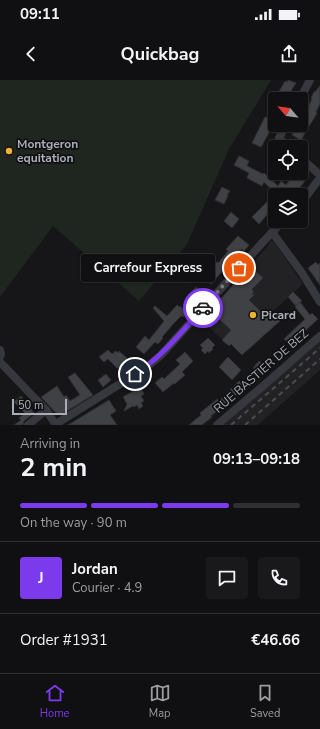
<!DOCTYPE html>
<meta charset="utf-8">
<style>
:root{--surface:#101012;--page:#19191b;--text:#f1f3f6;--muted:#9c9d9f;--line:#303032;--accent:#7c3aed}
body{margin:0;font-family:"Nunito Sans",sans-serif;background:var(--page);color:var(--text);height:100vh;display:flex;flex-direction:column;font-size:15px;white-space:nowrap}
*{box-sizing:border-box;margin:0}
p{font-size:13px;color:var(--muted)}
.icon{flex:none;width:22px;height:22px;fill:none;stroke:currentColor;stroke-width:2;stroke-linecap:round;stroke-linejoin:round}
.map{position:relative;height:345px;overflow:hidden}
.panel{display:flex;flex-direction:column;background:var(--surface);flex:1}
.panel>*{flex:none}
.needle{width:26px;rotate:298deg}
.controls{position:absolute;left:268px;top:12px;display:grid;gap:8px}
.controls a{display:grid;place-items:center;width:40px;height:40px;border-radius:4px;background:var(--surface);box-shadow:0 1px 3px #0004,0 0 0 1px var(--line);font-size:20px}
.scale{position:absolute;left:12px;bottom:10px;width:55px;box-sizing:border-box;padding-left:4px;border:2px solid #a8adb8;border-top:0;font-size:11px;line-height:14px;white-space:nowrap;color:#a8adb8;-webkit-text-stroke:3px #111113;paint-order:stroke}
.pin{position:absolute;display:grid;place-items:center;width:34px;height:34px;color:#fff;margin:-17px;border:2px solid #fff;border-radius:50%;box-shadow:0 1px 4px #0007}
.courier{position:absolute;display:grid;place-items:center;width:40px;height:40px;margin:-20px;border:3px solid #7c3aed;border-radius:50%;background:#fff;color:#222;box-shadow:0 1px 5px #0007}
.bubble{position:absolute;height:28px;border-radius:4px;background:var(--surface);box-shadow:0 1px 3px #0004,0 0 0 1px var(--line);font-size:13px;font-weight:700;line-height:28px;text-align:center}
.summary em{font-style:normal;font-weight:700}
.summary div{display:flex;flex-direction:column-reverse}
.summary{display:flex;align-items:center;justify-content:space-between;height:68px;padding:0 20px}
h1{font-size:26px;font-weight:700;line-height:30px}
.bar{display:grid;grid-template-columns:repeat(4,1fr);gap:6px 4px;align-content:center;height:48px;padding:0 20px}
.bar i{height:5px;border-radius:3px;background:var(--line)}
.bar .on{background:var(--accent)}
.bar p{grid-column:span 4}
.line{display:flex;align-items:center;gap:10px;padding:0 20px;border-top:1px solid var(--line)}
.line div{flex:1}
.round{display:grid;place-items:center;flex:none;width:42px;height:42px;border-radius:4px;background:var(--page)}
.status{display:flex;justify-content:space-between;align-items:center;height:28px;padding:0 20px;background:var(--surface);direction:ltr}
.status svg{height:11px;fill:currentColor}
header{display:flex;justify-content:space-between;align-items:center;height:52px;padding:0 20px;background:var(--surface);font-size:18px;font-weight:700}
.menu{display:flex;justify-content:space-around;align-items:center;height:56px;border-top:1px solid var(--line);background:var(--surface);font-size:11px;color:var(--muted)}
.menu a{display:grid;justify-items:center;gap:2px}
.menu .on{color:var(--accent)}
.map>svg:first-child{display:block}
.built{fill:#222225}
.green{fill:#1e261f}
.building{fill:#404145;stroke:#303034}
.lines{fill:none;stroke-linecap:round;stroke-linejoin:round}
.minor{stroke:#37383d;stroke-width:8}
.rail{stroke:#4a4c52;stroke-width:2;stroke-dasharray:5 4;stroke-linecap:butt}
.done{stroke:#757880;stroke-width:4;stroke-dasharray:0 7.2}
.route{stroke:#7c3aed;stroke-width:5}
.poi-dot{fill:#f2b134;stroke:#111113;stroke-width:1.5}
.labels{text-anchor:middle;stroke-width:3.5;stroke-linejoin:round;paint-order:stroke}
.poi-label{font-size:12px;font-weight:bold;fill:#a8adb8;stroke:#111113;text-anchor:start}
.street-label{font-size:12px;fill:#a8adb8;stroke:#111113}
</style>
<div class="status"><b>09:11</b><svg viewBox="0 0 49 12"><path d="M0 12V9h3v3zM5 12V6h3v6zM10 12V3h3v9zM15 12V0h3v12zM26 1h20v11H26zM47 4h2v5h-2z"/></svg></div>
<header><svg class="icon" aria-label="back" viewBox="0 0 24 24"><path d="M15 5l-7 7 7 7"/></svg>Quickbag<svg class="icon" aria-label="share" viewBox="0 0 24 24"><path d="M12 15V3M7 8l5-5 5 5M5 13v7h14v-7"/></svg></header>
<div class="map">
<svg width="320" height="345" viewBox="0 0 320 345">
<rect width="100%" height="100%" fill="#161618"/>
<g class="built">
<path d="M 270,161 L 274,162 L 303,204 L 271,233 L 267,229 L 229,266 L 200,239 L 206,235 L 268,166 Z"/>
<path d="M 320,259 L 320,290 L 258,345 L 223,345 Z"/>
</g>
<path class="green" d="M 0,0 L 271,0 L 229,69 L 187,164 L 139,221 L 53,146 L 0,217 Z"/>
<g class="building">
<path d="M 288,0 L 296,3 L 286,19 L 275,19 L 285,1 L 287,2 Z"/>
<path d="M 320,6 L 320,24 L 316,32 L 317,33 L 301,60 L 292,55 L 295,50 L 293,49 L 296,45 L 301,45 L 301,35 L 303,32 L 305,33 L 312,19 L 311,18 L 314,12 L 315,12 Z"/>
<path d="M 275,24 L 275,42 L 261,67 L 252,63 L 265,37 L 268,38 Z"/>
<path d="M 239,76 L 249,81 L 247,86 L 263,94 L 264,93 L 278,106 L 281,101 L 286,105 L 295,93 L 300,93 L 307,98 L 298,110 L 299,111 L 296,115 L 277,115 L 264,102 L 262,106 L 247,98 L 249,93 L 234,85 Z"/>
<path d="M 222,107 L 230,111 L 227,115 L 228,116 L 224,124 L 215,120 Z"/>
<path d="M 275,114 L 275,132 L 272,129 L 259,144 L 252,137 Z"/>
<path d="M 231,132 L 239,139 L 232,148 L 224,141 Z"/>
<path d="M 238,156 L 249,165 L 244,171 L 242,169 L 211,204 L 203,197 L 211,179 L 218,183 L 228,171 L 226,169 Z"/>
<path d="M 316,182 L 318,185 L 320,183 L 320,205 L 308,188 Z"/>
<path d="M 250,186 L 263,198 L 252,209 L 254,212 L 252,214 L 254,215 L 249,220 L 263,234 L 267,230 L 274,237 L 279,232 L 283,237 L 280,239 L 281,240 L 242,275 L 231,264 L 229,266 L 222,260 L 231,250 L 210,231 Z"/>
<path d="M 196,207 L 203,213 L 194,223 L 187,217 Z"/>
<path d="M 293,212 L 302,221 L 296,226 L 288,217 Z"/>
<path d="M 300,222 L 310,235 L 312,233 L 318,239 L 290,265 L 284,259 L 305,239 L 295,227 Z"/>
<path d="M 177,225 L 179,227 L 180,226 L 187,232 L 183,237 L 181,236 L 175,242 L 162,257 L 163,258 L 158,264 L 155,262 L 144,274 L 136,267 L 145,256 L 149,260 L 164,241 L 153,228 L 155,226 L 167,236 Z"/>
<path d="M 208,258 L 215,265 L 212,268 L 213,269 L 209,273 L 208,271 L 205,274 L 201,270 L 203,268 L 200,265 Z"/>
<path d="M 108,270 L 112,274 L 116,271 L 118,273 L 119,271 L 128,279 L 130,277 L 136,283 L 129,289 L 127,287 L 124,291 L 120,287 L 118,289 L 108,279 L 104,282 L 99,277 Z"/>
<path d="M 185,272 L 193,281 L 182,292 L 185,295 L 175,304 L 174,303 L 163,312 L 155,303 L 162,297 L 164,299 L 180,284 L 176,280 Z"/>
<path d="M 228,277 L 241,290 L 232,300 L 219,287 Z"/>
<path d="M 259,281 L 266,287 L 259,294 L 253,288 Z"/>
<path d="M 75,293 L 93,315 L 62,334 L 56,333 L 41,317 L 57,306 L 64,317 L 66,315 L 70,321 L 80,315 L 68,297 Z"/>
<path d="M 106,294 L 111,300 L 103,307 L 98,300 Z"/>
<path d="M 239,301 L 245,307 L 226,324 L 211,336 L 212,337 L 202,345 L 189,345 L 201,335 L 200,333 L 217,319 L 219,321 Z"/>
<path d="M 141,308 L 144,314 L 141,316 L 144,321 L 141,323 L 143,326 L 139,329 L 137,325 L 134,327 L 133,326 L 124,331 L 127,324 L 123,317 L 135,310 L 136,311 Z"/>
<path d="M 21,316 L 34,333 L 24,341 L 23,345 L 14,345 L 21,340 L 19,338 L 25,333 L 14,322 Z"/>
<path d="M 109,320 L 116,331 L 110,335 L 117,345 L 68,345 Z"/>
</g>
<g class="lines">
<g class="minor">
<path d="M 300,19 L 310,0"/>
<path d="M 286,45 L 279,58 L 288,67"/>
<path d="M 301,78 L 320,95"/>
<path d="M 301,123 L 320,98"/>
<path d="M 272,152 L 302,193 L 320,222"/>
<path d="M 0,270 L 1,274 L 0,277"/>
<path d="M 0,282 L 46,330 L 56,345"/>
<path d="M 56,344 L 147,287 L 161,275 L 262,163 L 283,141"/>
<path d="M 28,345 L 46,330"/>
<path d="M 217,345 L 262,307 L 320,256"/>
</g>
<g class="rail">
<path d="M 231,345 L 320,268"/>
<path d="M 245,345 L 320,279"/>
</g>
</g>
<g class="lines">
<path class="done" d="M 203,228 L 239,188"/>
<path class="route" d="M 135,294 C 162,277 182,251 203,228"/>
</g>
<g class="poi-dot">
<circle cx="9" cy="71" r="4"/>
<circle cx="253" cy="235" r="4"/>
</g>
<g class="labels">
<g class="poi-label">
<text x="17" y="68">Montgeron<tspan x="17" dy="14">equitation</tspan></text>
<text x="261" y="239">Picard</text>
</g>
<g class="street-label">
<text transform="translate(261 291) rotate(-41)" y="4">RUE BASTIER DE BEZ</text>
</g>
</g>
</svg>
<div class="controls">
<a><svg class="needle" viewBox="-14 -14 28 28"><path d="M0-13l5 13h-10z" fill="#e53935"/><path d="M0 13l5-13h-10z" fill="#9c9d9f"/></svg></a>
<a><svg class="icon" aria-label="locate" viewBox="0 0 24 24"><circle cx="12" cy="12" r="6"/><path d="M12 2v4M12 18v4M2 12h4M18 12h4"/></svg></a>
<a><svg class="icon" aria-label="layers" viewBox="0 0 24 24"><path d="M12 4l9 5-9 5-9-5zM3 14l9 5 9-5"/></svg></a>
</div>
<div class="scale">50 m</div>
<div class="pin" style="left:239px;top:188px;background:#ea580c"><svg class="icon" aria-label="bag" viewBox="0 0 24 24"><path d="M5 8h14l-1 12H6zM9 8a3 3 0 0 1 6 0"/></svg></div>
<div class="pin" style="left:135px;top:294px;background:#1f2937"><svg class="icon" aria-label="home" viewBox="0 0 24 24"><path d="M3 11l9-7 9 7M6 9v11h12V9"/></svg></div>
<div class="courier" style="left:203px;top:228px"><svg class="icon" aria-label="car" viewBox="0 0 24 24"><path d="M5 17H2v-5l4-1 3-4h7l3 4 3 1v5h-3M9 17h6M6 11h13"/><circle cx="7" cy="17" r="2"/><circle cx="17" cy="17" r="2"/></svg></div>
<div class="bubble" style="left:81px;top:174px;width:134px">Carrefour Express</div>
</div>
<section class="panel">
<div class="summary"><div><h1>2 min</h1><p>Arriving in</p></div><em>09:13–09:18</em></div>
<div class="bar"><i class="on"></i><i class="on"></i><i class="on"></i><i></i><p>On the way · 90 m</p></div>
<div class="line" style="height:72px"><b class="round" style="background:var(--accent);color:#fff">J</b><div><b>Jordan</b><p>Courier · 4.9</p></div><a class="round"><svg class="icon" aria-label="chat" viewBox="0 0 24 24"><path d="M4 5h16v11H9l-5 4z"/></svg></a><a class="round"><svg class="icon" aria-label="phone" viewBox="0 0 24 24"><path d="M5 4h4l2 5-3 2q2 4 5 5l2-3 5 2v4C11 20 4 13 5 4z"/></svg></a></div>
<div class="line" style="height:52px"><div>Order #1931</div><b>€46.66</b></div>
</section>
<nav class="menu">
<a class="on"><svg class="icon" aria-label="home" viewBox="0 0 24 24"><path d="M3 11l9-7 9 7M6 9v11h12V9"/></svg>Home</a>
<a><svg class="icon" aria-label="map" viewBox="0 0 24 24"><path d="M3 6l6-2 6 2 6-2v14l-6 2-6-2-6 2zM9 4v14M15 6v14"/></svg>Map</a>
<a><svg class="icon" aria-label="saved" viewBox="0 0 24 24"><path d="M7 4h10v16l-5-4-5 4z"/></svg>Saved</a>
</nav>
